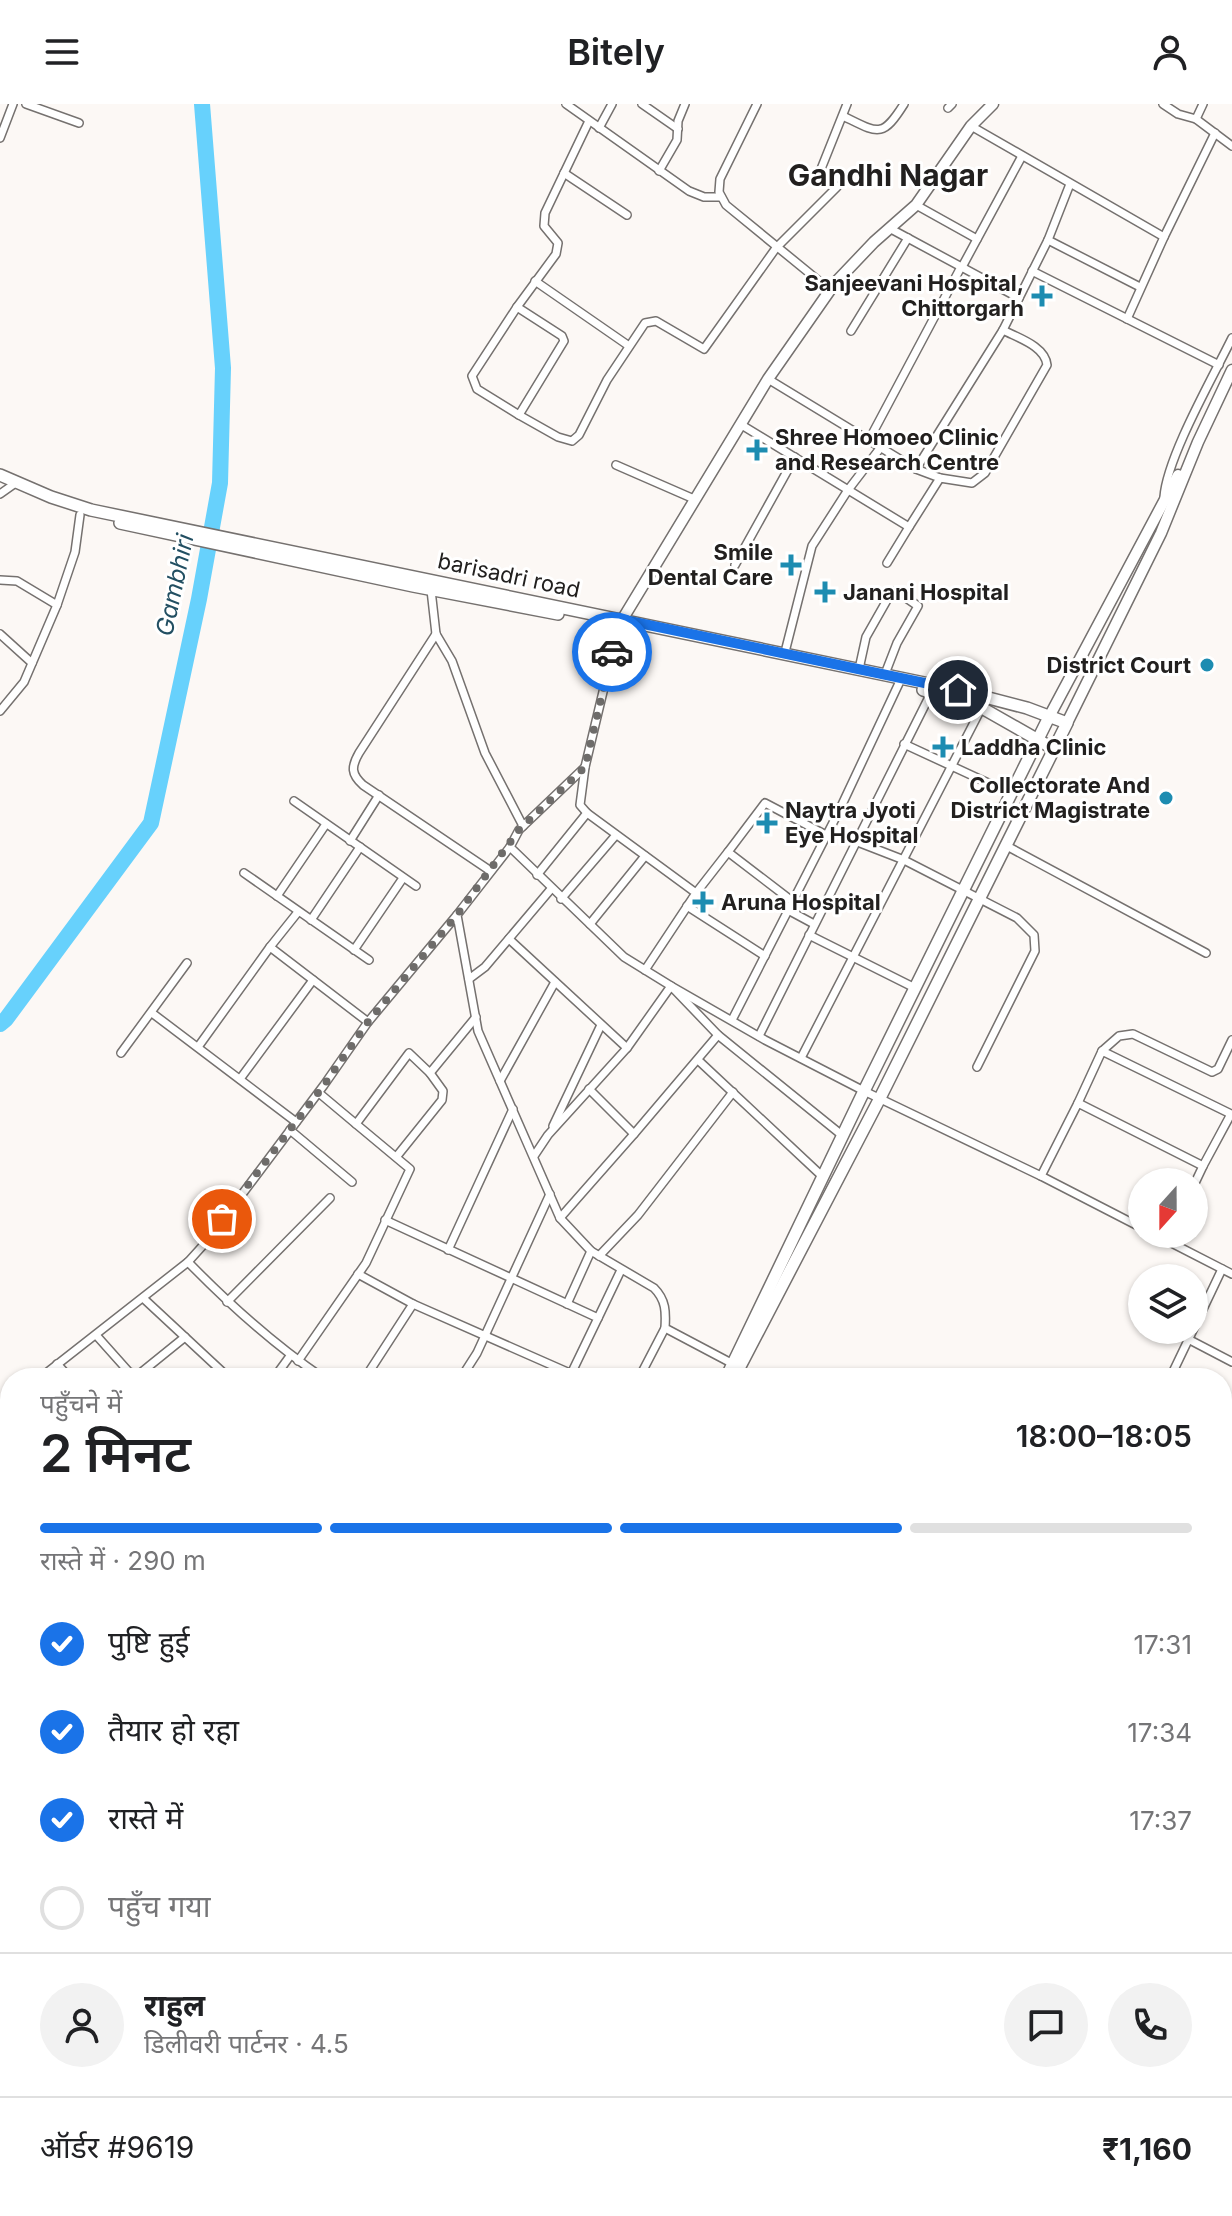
<!DOCTYPE html>
<html lang="hi">
<meta charset="utf-8">
<style>
:root{--surface:#fff;--page:#f2f2f2;--text:#202124;--muted:#757577;--line:#e0e0e0;--accent:#1a73e8}
body{margin:0;font-family:Inter,"Noto Sans Devanagari",sans-serif;background:var(--page);color:var(--text);height:100vh;display:flex;flex-direction:column;font-size:30px;white-space:nowrap}
*{box-sizing:border-box;margin:0}
p{font-size:26px;color:var(--muted)}
.icon{flex:none;width:44px;height:44px;fill:none;stroke:currentColor;stroke-width:2;stroke-linecap:round;stroke-linejoin:round}
.map{position:relative;flex:1;overflow:hidden}
.panel{position:absolute;left:0px;top:1264px;width:1232px;height:848px;display:flex;flex-direction:column;background:var(--surface);border-radius:32px 32px 0 0;box-shadow:0 2px 6px #0004}
.panel>*{flex:none}
.needle{width:52px;rotate:201deg}
.fabs{position:absolute;left:1128px;top:1064px;display:grid;gap:16px}
.fabs a{display:grid;place-items:center;width:80px;height:80px;border-radius:50%;background:var(--surface);box-shadow:0 2px 6px #0004;font-size:40px}
.pin{position:absolute;display:grid;place-items:center;width:68px;height:68px;color:#fff;margin:-34px;border:4px solid #fff;border-radius:50%;box-shadow:0 2px 8px #0007}
.courier{position:absolute;display:grid;place-items:center;width:80px;height:80px;margin:-40px;border:6px solid #1a73e8;border-radius:50%;background:#fff;color:#222;box-shadow:0 2px 10px #0007}
.summary em{font-style:normal;font-weight:600}
.summary div{display:flex;flex-direction:column-reverse}
.summary{display:flex;align-items:center;justify-content:space-between;height:136px;padding:0 40px}
h1{font-size:52px;font-weight:600;line-height:60px}
.bar{display:grid;grid-template-columns:repeat(4,1fr);gap:12px 8px;align-content:center;height:96px;padding:0 40px}
.bar i{height:10px;border-radius:6px;background:var(--line)}
.bar .current{background:var(--accent)}
.bar p{grid-column:span 4}
.line{display:flex;align-items:center;gap:20px;padding:0 40px;border-top:2px solid var(--line)}
.line div{flex:1}
.round{display:grid;place-items:center;flex:none;width:84px;height:84px;border-radius:42px;background:var(--page)}
ol{padding:0 40px;list-style:none}
li{display:flex;align-items:center;gap:24px;height:88px}
li p{margin-inline-start:auto}
li .icon{padding:8px;border-radius:50%;background:var(--accent);color:#fff;stroke-width:4}
li:last-child{color:var(--muted)}
li i{width:44px;height:44px;border:4px solid var(--line);border-radius:50%}
header{display:flex;justify-content:space-between;align-items:center;height:104px;padding:0 40px;background:var(--surface);font-size:36px;font-weight:600}
.map>svg:first-child{display:block}
.lines{fill:none;stroke-linecap:round;stroke-linejoin:round}
.river{stroke:#67d1fc;stroke-width:16}
.street-casing{stroke:#75716f;stroke-width:10}
.secondary-casing{stroke:#75716f;stroke-width:13}
.primary-casing{stroke:#75716f;stroke-width:14}
.street{stroke:#fff;stroke-width:7}
.secondary{stroke:#fff;stroke-width:10}
.primary{stroke:#fff;stroke-width:11}
.done{stroke:#6e6c6a;stroke-width:8;stroke-dasharray:0 14.4}
.route{stroke:#1a73e8;stroke-width:10}
.poi-dot{fill:#1d8cb1;stroke:#fff;stroke-width:3}
.labels{text-anchor:middle;stroke-width:6;stroke-linejoin:round;paint-order:stroke}
.poi-label{font-size:22px;font-weight:bold;fill:#22201f;stroke:#fff;text-anchor:start}
.street-label{font-size:22px;fill:#22201f;stroke:#fff}
.water-label{font-size:24px;font-style:italic;fill:#224f62;stroke:#fff}
.district-label{font-size:30px;font-weight:bold;fill:#22201f;stroke:#fff}
</style>
<header><svg class="icon" aria-label="menu" viewBox="0 0 24 24"><path d="M4 6h16M4 12h16M4 18h16"/></svg>Bitely<svg class="icon" aria-label="person" viewBox="0 0 24 24"><circle cx="12" cy="8" r="4"/><path d="M4 21q1-7 8-7t8 7"/></svg></header>
<div class="map">
<svg width="1232" height="2112" viewBox="0 0 1232 2112">
<rect width="100%" height="100%" fill="#fcf8f5"/>
<g class="lines">
<g class="river">
<path d="M 0,920 L 6,915 L 151,719 L 199,495 L 220,379 L 223,264 L 202,0"/>
<path d="M 1222,1928 L 1232,1923"/>
<path d="M 991,2112 L 1000,2102"/>
</g>
<g class="street-casing">
<g id="street">
<path d="M 26,0 L 79,19"/>
<path d="M 566,0 L 689,87 L 704,93 L 721,93"/>
<path d="M 642,0 L 678,25"/>
<path d="M 757,0 L 720,75 L 719,88 L 726,101 L 830,186"/>
<path d="M 1163,0 L 1178,10 L 1196,15 L 1232,42"/>
<path d="M 948,4 L 952,0"/>
<path d="M 843,12 C 878,29 882,35 904,0"/>
<path d="M 1196,15 L 1203,0"/>
<path d="M 971,22 L 1164,133 L 1127,215"/>
<path d="M 599,24 L 612,0"/>
<path d="M 0,34 L 13,0"/>
<path d="M 659,67 L 677,36 L 678,17 L 685,0"/>
<path d="M 564,69 L 627,111"/>
<path d="M 916,101 L 977,135"/>
<path d="M 891,125 L 1019,194"/>
<path d="M 1164,133 L 1215,29"/>
<path d="M 1048,136 L 1140,183"/>
<path d="M 962,163 L 1022,52"/>
<path d="M 1032,167 L 1219,261"/>
<path d="M 535,177 L 629,242"/>
<path d="M 517,203 L 562,232 L 564,237 L 519,311 L 558,333 L 572,337 L 579,331 L 607,276 L 645,219 L 656,217 L 704,245 L 776,144 L 837,83 L 819,70 L 847,0"/>
<path d="M 851,227 L 908,134"/>
<path d="M 768,275 L 916,365 L 940,374 L 972,379 L 985,369 L 1047,261 C 1045,242 1018,234 1003,226"/>
<path d="M 519,311 L 477,285 L 472,272 L 517,203 L 556,150 L 558,139 L 544,122 L 545,109 L 589,17"/>
<path d="M 740,320 L 909,423 L 940,374"/>
<path d="M 869,336 L 961,163"/>
<path d="M 616,361 L 694,395"/>
<path d="M 916,365 L 1003,226 L 1048,136 L 1070,80"/>
<path d="M 0,390 L 17,378"/>
<path d="M 1164,393 C 1167,353 1213,273 1232,234"/>
<path d="M 887,459 L 909,423"/>
<path d="M 735,461 L 795,353"/>
<path d="M 0,476 L 17,477 L 57,501 L 24,578 L 0,607"/>
<path d="M 431,486 L 436,530 L 452,557 L 485,649 L 523,722"/>
<path d="M 57,501 L 75,448 L 80,411"/>
<path d="M 619,521 L 585,663 L 519,726 L 510,743 L 624,853 L 671,882 L 765,936 L 864,987 L 1041,1072 L 1142,1124"/>
<path d="M 0,530 L 32,559"/>
<path d="M 436,530 L 359,649 C 351,663 351,670 363,681 L 489,766"/>
<path d="M 785,548 L 812,442 L 848,386 L 881,343"/>
<path d="M 859,565 L 866,533 L 891,489 L 896,487 L 918,502 L 897,539 L 885,570"/>
<path d="M 904,640 L 1012,690"/>
<path d="M 585,663 L 580,701 L 587,709 L 696,789 L 645,866"/>
<path d="M 294,697 L 416,782"/>
<path d="M 350,737 L 379,691"/>
<path d="M 855,737 L 904,756 L 1017,814 L 1034,831 L 1035,847 L 977,963"/>
<path d="M 1005,741 L 1206,849"/>
<path d="M 510,743 L 457,811 L 478,927 L 560,1114 L 591,1147 L 654,1184 C 666,1196 666,1208 665,1224 L 735,1261"/>
<path d="M 244,769 L 369,856"/>
<path d="M 537,771 L 587,709"/>
<path d="M 696,789 L 728,748"/>
<path d="M 277,792 L 326,720"/>
<path d="M 561,795 L 616,731"/>
<path d="M 792,797 L 728,748 L 765,699 L 826,731"/>
<path d="M 687,802 L 765,852"/>
<path d="M 788,806 L 814,820"/>
<path d="M 311,816 L 360,743"/>
<path d="M 590,820 L 645,752"/>
<path d="M 809,831 L 915,884"/>
<path d="M 509,835 L 627,944"/>
<path d="M 270,843 L 368,918"/>
<path d="M 354,846 L 403,774"/>
<path d="M 469,875 L 485,863 L 551,785"/>
<path d="M 152,909 L 296,1018"/>
<path d="M 732,916 L 839,707 L 901,575"/>
<path d="M 759,932 L 932,587"/>
<path d="M 198,943 L 270,843 L 298,808"/>
<path d="M 1102,947 L 1119,932 L 1133,930 L 1212,968 L 1218,965 L 1232,936"/>
<path d="M 121,949 L 187,859"/>
<path d="M 801,954 L 982,603"/>
<path d="M 698,956 L 823,1073"/>
<path d="M 240,975 L 313,876"/>
<path d="M 500,977 L 555,878"/>
<path d="M 319,989 L 356,1020 L 409,949 L 430,969 L 476,913"/>
<path d="M 1078,999 L 1102,947 L 1231,1010 L 1203,1062"/>
<path d="M 553,1022 L 601,921"/>
<path d="M 290,1026 L 352,1078"/>
<path d="M 634,1030 L 718,931"/>
<path d="M 397,1052 L 442,996 L 443,987 L 430,969"/>
<path d="M 534,1052 L 548,1031 L 627,944 L 671,882 L 718,931 L 843,1032"/>
<path d="M 1041,1072 L 1078,999 L 1203,1062 L 1194,1081"/>
<path d="M 560,1114 L 634,1030 L 589,985"/>
<path d="M 385,1116 L 598,1214 L 571,1270"/>
<path d="M 1154,1130 L 1232,1170"/>
<path d="M 448,1146 L 513,1005"/>
<path d="M 599,1152 L 638,1111 L 733,988"/>
<path d="M 188,1158 C 230,1201 273,1240 323,1274"/>
<path d="M 358,1170 L 413,1200 L 581,1274"/>
<path d="M 143,1194 L 229,1274"/>
<path d="M 227,1198 L 330,1094"/>
<path d="M 567,1200 L 591,1147"/>
<path d="M 598,1214 L 621,1166"/>
<path d="M 1194,1224 L 1222,1165"/>
<path d="M 96,1231 L 129,1268 L 138,1271 L 185,1233"/>
<path d="M 1188,1235 L 1232,1258"/>
<path d="M 298,1257 L 366,1159 L 410,1065 L 356,1020"/>
<path d="M 57,1260 L 70,1274"/>
<path d="M 40,1274 L 188,1158 L 207,1137 L 324,981 L 368,918 L 457,811"/>
<path d="M 274,1274 L 290,1252"/>
<path d="M 365,1274 L 413,1200"/>
<path d="M 461,1274 L 477,1249 L 550,1090"/>
<path d="M 639,1274 L 665,1224"/>
<path d="M 1170,1274 L 1193,1226"/>
<path d="M 0,1306 L 10,1298"/>
<path d="M 1222,1318 L 1232,1323"/>
<path d="M 1222,1349 L 1232,1354"/>
<path d="M 1222,1404 L 1232,1382"/>
<path d="M 1222,1494 L 1232,1499"/>
<path d="M 0,1524 L 10,1533"/>
<path d="M 1222,1541 L 1232,1521"/>
<path d="M 1222,1567 L 1232,1572"/>
<path d="M 0,1597 L 10,1606"/>
<path d="M 1,1647 L 10,1656"/>
<path d="M 0,1765 L 10,1755"/>
<path d="M 0,1855 L 10,1864"/>
<path d="M 0,1953 L 10,1967"/>
<path d="M 0,1981 L 10,1975"/>
<path d="M 0,2052 L 10,2066"/>
<path d="M 36,2102 L 43,2112"/>
<path d="M 130,2102 L 145,2112"/>
<path d="M 226,2106 L 237,2112"/>
<path d="M 598,2112 L 603,2102"/>
</g>
</g>
<g class="secondary-casing">
<g id="secondary">
<path d="M 619,521 L 768,275 L 835,179 L 874,138 L 916,101 L 971,22 L 993,0"/>
<path d="M 1049,613 L 1178,371"/>
<path d="M 1067,619 L 1161,429 L 1198,338 L 1232,266"/>
<path d="M 1222,1645 L 1232,1638"/>
<path d="M 519,2102 L 539,2112"/>
<path d="M 719,2112 L 729,2102"/>
</g>
</g>
<g class="primary-casing">
<g id="primary">
<path d="M 0,371 L 51,393 L 91,406 L 958,586 L 1027,604 L 1067,619 L 880,994 L 734,1274"/>
<path d="M 120,419 L 413,482 L 558,510"/>
<path d="M 923,586 L 982,604 L 1054,645"/>
<path d="M 726,1274 L 864,987 L 1049,613"/>
<path d="M 308,2112 L 313,2102"/>
<path d="M 325,2112 L 329,2102"/>
</g>
</g>
<use href="#street" class="street"/>
<use href="#secondary" class="secondary"/>
<use href="#primary" class="primary"/>
</g>
<g class="lines">
<path class="done" d="M 222,1115 L 324,981 L 368,918 L 457,811 L 519,726 L 585,663 L 612,548"/>
<path class="route" d="M 612,548 L 620,515 L 958,586"/>
</g>
<g class="poi-dot">
<path d="M1038 180h8v8h8v8h-8v8h-8v-8h-8v-8h8z"/>
<path d="M753 334h8v8h8v8h-8v8h-8v-8h-8v-8h8z"/>
<path d="M787 449h8v8h8v8h-8v8h-8v-8h-8v-8h8z"/>
<path d="M821 476h8v8h8v8h-8v8h-8v-8h-8v-8h8z"/>
<circle cx="1207" cy="561" r="8"/>
<path d="M939 631h8v8h8v8h-8v8h-8v-8h-8v-8h8z"/>
<circle cx="1166" cy="694" r="8"/>
<path d="M763 707h8v8h8v8h-8v8h-8v-8h-8v-8h8z"/>
<path d="M699 786h8v8h8v8h-8v8h-8v-8h-8v-8h8z"/>
</g>
<g class="labels">
<g class="poi-label">
<text x="1024" y="187" text-anchor="end">Sanjeevani Hospital,<tspan x="1024" dy="25">Chittorgarh</tspan></text>
<text x="775" y="341">Shree Homoeo Clinic<tspan x="775" dy="25">and Research Centre</tspan></text>
<text x="773" y="456" text-anchor="end">Smile<tspan x="773" dy="25">Dental Care</tspan></text>
<text x="843" y="496">Janani Hospital</text>
<text x="1191" y="569" text-anchor="end">District Court</text>
<text x="961" y="651">Laddha Clinic</text>
<text x="1150" y="689" text-anchor="end">Collectorate And<tspan x="1150" dy="25">District Magistrate</tspan></text>
<text x="785" y="714">Naytra Jyoti<tspan x="785" dy="25">Eye Hospital</tspan></text>
<text x="721" y="806">Aruna Hospital</text>
</g>
<g class="street-label">
<text transform="translate(509 471) rotate(12)" y="8">barisadri road</text>
</g>
<g class="water-label">
<text transform="translate(175 481) rotate(-78)" y="8">Gambhiri</text>
</g>
<g class="district-label">
<text x="888" y="82">Gandhi Nagar</text>
</g>
</g>
</svg>
<div class="fabs">
<a><svg class="needle" viewBox="-14 -14 28 28"><path d="M0-13l5 13h-10z" fill="#e53935"/><path d="M0 13l5-13h-10z" fill="#757577"/></svg></a>
<a><svg class="icon" aria-label="layers" viewBox="0 0 24 24"><path d="M12 4l9 5-9 5-9-5zM3 14l9 5 9-5"/></svg></a>
</div>
<div class="pin" style="left:222px;top:1115px;background:#ea580c"><svg class="icon" aria-label="bag" viewBox="0 0 24 24"><path d="M5 8h14l-1 12H6zM9 8a3 3 0 0 1 6 0"/></svg></div>
<div class="pin" style="left:958px;top:586px;background:#1f2937"><svg class="icon" aria-label="home" viewBox="0 0 24 24"><path d="M3 11l9-7 9 7M6 9v11h12V9"/></svg></div>
<div class="courier" style="left:612px;top:548px"><svg class="icon" aria-label="car" viewBox="0 0 24 24"><path d="M5 17H2v-5l4-1 3-4h7l3 4 3 1v5h-3M9 17h6M6 11h13"/><circle cx="7" cy="17" r="2"/><circle cx="17" cy="17" r="2"/></svg></div>
<section class="panel">
<div class="summary"><div><h1>2 मिनट</h1><p>पहुँचने में</p></div><em>18:00–18:05</em></div>
<div class="bar"><i class="current"></i><i class="current"></i><i class="current"></i><i></i><p>रास्ते में · 290 m</p></div>
<ol>
<li><svg class="icon" aria-label="check" viewBox="0 0 24 24"><path d="M5 12l5 5 9-10"/></svg>पुष्टि हुई<p>17:31</p></li>
<li><svg class="icon" aria-label="check" viewBox="0 0 24 24"><path d="M5 12l5 5 9-10"/></svg>तैयार हो रहा<p>17:34</p></li>
<li><svg class="icon" aria-label="check" viewBox="0 0 24 24"><path d="M5 12l5 5 9-10"/></svg>रास्ते में<p>17:37</p></li>
<li><i></i>पहुँच गया</li>
</ol>
<div class="line" style="height:144px"><a class="round"><svg class="icon" aria-label="person" viewBox="0 0 24 24"><circle cx="12" cy="8" r="4"/><path d="M4 21q1-7 8-7t8 7"/></svg></a><div><b>राहुल</b><p>डिलीवरी पार्टनर · 4.5</p></div><a class="round"><svg class="icon" aria-label="chat" viewBox="0 0 24 24"><path d="M4 5h16v11H9l-5 4z"/></svg></a><a class="round"><svg class="icon" aria-label="phone" viewBox="0 0 24 24"><path d="M5 4h4l2 5-3 2q2 4 5 5l2-3 5 2v4C11 20 4 13 5 4z"/></svg></a></div>
<div class="line" style="height:104px"><div>ऑर्डर #9619</div><b>₹1,160</b></div>
</section>
</div>
